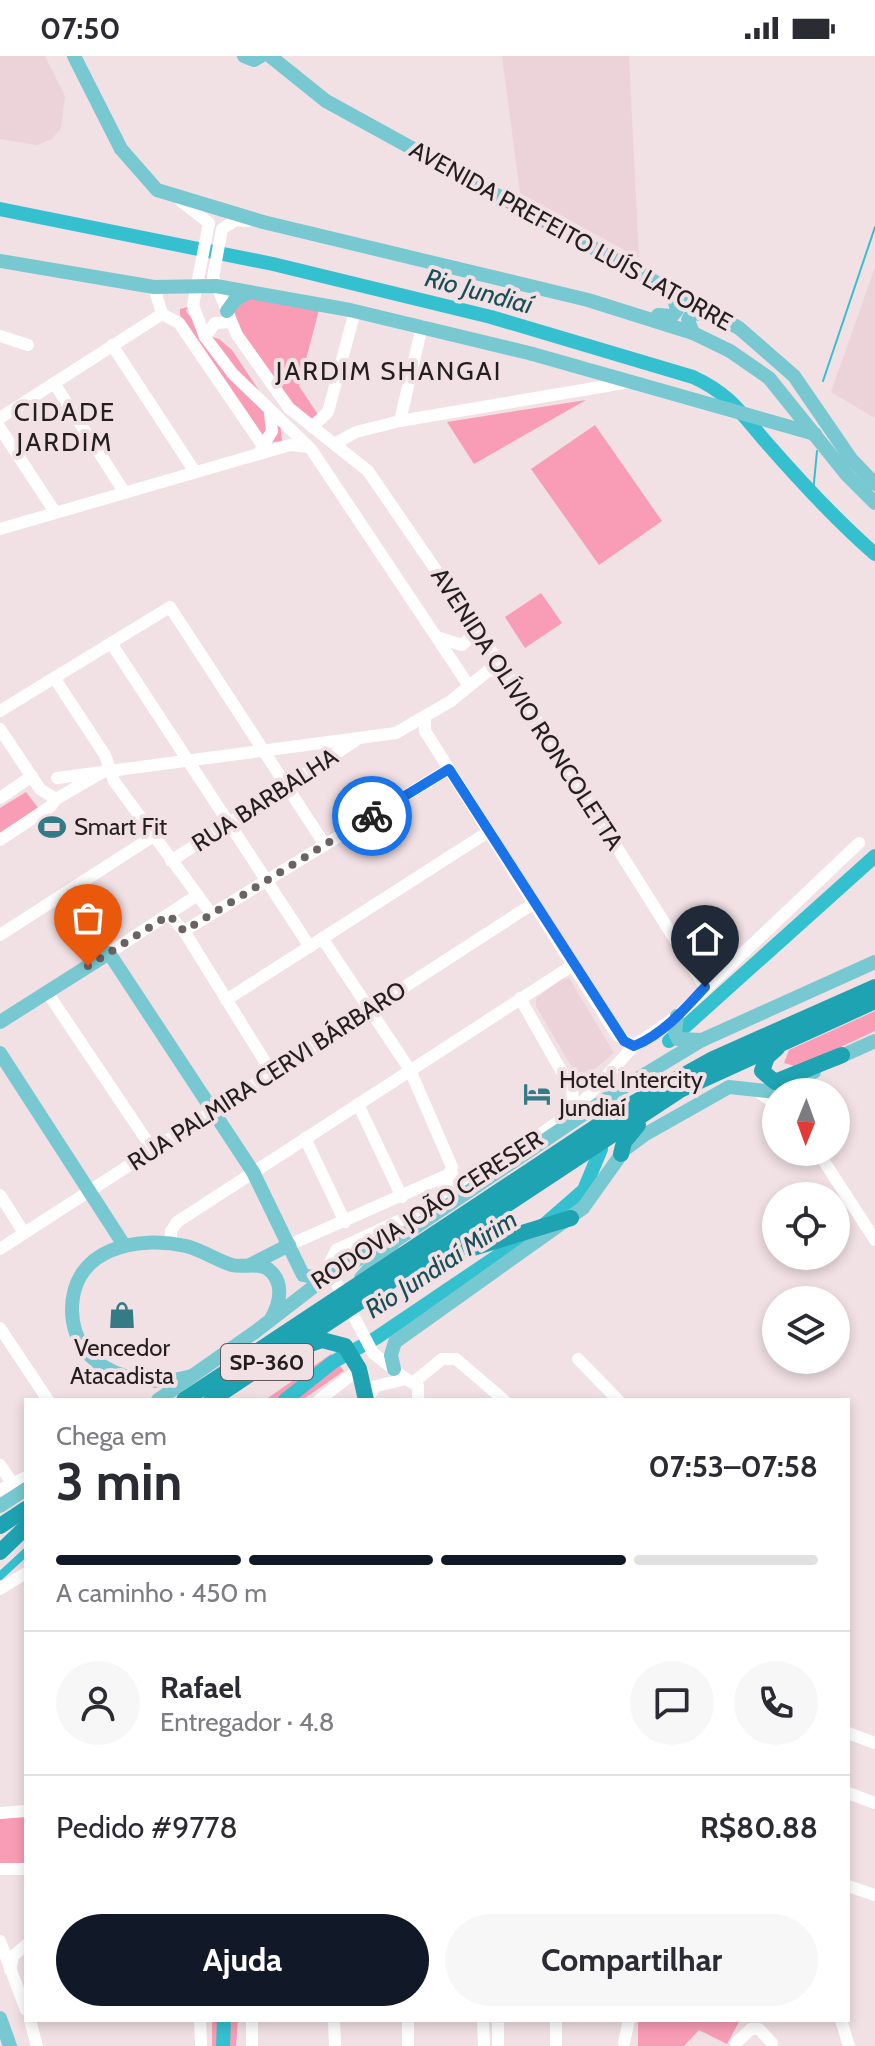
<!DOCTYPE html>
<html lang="pt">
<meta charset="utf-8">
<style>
:root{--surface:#fff;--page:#f7f7f7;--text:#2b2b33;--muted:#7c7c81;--line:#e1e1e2;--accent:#111827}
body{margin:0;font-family:Cabin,sans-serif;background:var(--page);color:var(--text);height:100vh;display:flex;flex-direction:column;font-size:30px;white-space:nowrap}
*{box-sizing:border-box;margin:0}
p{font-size:26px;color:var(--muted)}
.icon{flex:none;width:44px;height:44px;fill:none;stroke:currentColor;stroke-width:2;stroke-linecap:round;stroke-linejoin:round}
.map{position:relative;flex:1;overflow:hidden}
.side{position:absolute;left:24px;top:1342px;width:826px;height:624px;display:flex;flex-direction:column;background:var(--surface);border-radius:0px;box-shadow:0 4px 12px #0003}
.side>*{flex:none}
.needle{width:52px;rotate:181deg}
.controls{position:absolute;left:762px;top:1022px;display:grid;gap:16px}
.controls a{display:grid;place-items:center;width:88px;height:88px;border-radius:50%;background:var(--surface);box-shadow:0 4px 12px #0003;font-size:40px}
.pin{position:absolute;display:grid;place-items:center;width:68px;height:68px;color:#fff;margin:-82px -34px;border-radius:50% 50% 50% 0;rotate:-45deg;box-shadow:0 0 8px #0007}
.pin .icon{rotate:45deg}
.courier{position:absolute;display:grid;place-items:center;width:80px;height:80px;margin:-40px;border:6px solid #1a73e8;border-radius:50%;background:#fff;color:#222;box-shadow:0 2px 10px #0007}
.head em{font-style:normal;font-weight:700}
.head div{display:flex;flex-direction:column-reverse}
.head{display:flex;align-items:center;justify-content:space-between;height:136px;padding:0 32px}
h1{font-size:52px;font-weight:700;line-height:60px}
.bar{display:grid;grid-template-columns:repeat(4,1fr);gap:12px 8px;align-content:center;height:96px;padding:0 32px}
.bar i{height:10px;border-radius:6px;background:var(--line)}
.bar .on{background:var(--accent)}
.bar p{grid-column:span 4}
.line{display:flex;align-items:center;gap:20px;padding:0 32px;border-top:2px solid var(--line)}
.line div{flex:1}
.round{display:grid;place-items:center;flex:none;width:84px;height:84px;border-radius:42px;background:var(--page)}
.primary-button{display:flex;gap:16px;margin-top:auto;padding:16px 32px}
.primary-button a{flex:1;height:92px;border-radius:48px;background:var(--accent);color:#fff;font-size:32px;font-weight:700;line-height:92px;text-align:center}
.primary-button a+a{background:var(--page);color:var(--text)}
.status{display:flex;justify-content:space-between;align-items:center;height:56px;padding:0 40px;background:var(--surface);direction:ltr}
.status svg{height:22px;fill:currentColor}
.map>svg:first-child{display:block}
.built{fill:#ecd3d9}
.green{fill:#f99db6}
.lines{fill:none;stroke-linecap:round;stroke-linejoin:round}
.stream{stroke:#35c0d0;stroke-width:2}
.canal{stroke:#35c0d0;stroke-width:8}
.river{stroke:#35c0d0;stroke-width:14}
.minor{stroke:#fff;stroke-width:12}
.major{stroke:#78c8d1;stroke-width:14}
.highway{stroke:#1ea3b2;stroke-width:16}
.done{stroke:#6c6264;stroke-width:8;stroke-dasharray:0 14.4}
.route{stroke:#1a73e8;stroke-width:10}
.labels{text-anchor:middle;stroke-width:8;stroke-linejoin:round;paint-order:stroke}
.shield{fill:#f1e0e4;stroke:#62585a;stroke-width:2}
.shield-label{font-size:22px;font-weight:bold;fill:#241e1f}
.street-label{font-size:24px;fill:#241e1f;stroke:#f1e0e4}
.poi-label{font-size:24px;fill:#241e1f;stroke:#f1e0e4;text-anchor:start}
.water-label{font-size:26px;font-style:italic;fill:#164f56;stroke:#f1e0e4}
.neighbourhood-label{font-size:26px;letter-spacing:2px;fill:#241e1f;stroke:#f1e0e4}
</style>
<div class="status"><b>07:50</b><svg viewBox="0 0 49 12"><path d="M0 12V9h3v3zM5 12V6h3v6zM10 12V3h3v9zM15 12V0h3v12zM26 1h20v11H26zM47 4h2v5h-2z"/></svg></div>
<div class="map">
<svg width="875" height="1990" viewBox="0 0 875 1990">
<rect width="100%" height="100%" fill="#f1e0e4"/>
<g class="built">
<path d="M 0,0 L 45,0 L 65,40 L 61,72 L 52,83 L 37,89 L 0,83 Z"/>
<path d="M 502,0 L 629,0 L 639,202 L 520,137 Z"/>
<path d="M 875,211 L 875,362 L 831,336 Z"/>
<path d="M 569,922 L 614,997 L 580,1025 L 536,950 L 536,942 L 562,923 Z"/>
</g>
<g class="green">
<path d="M 227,235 L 320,250 L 299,330 L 321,363 L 315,367 C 288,348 254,308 239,277 C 233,263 236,248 227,235 Z"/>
<path d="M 188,251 L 186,255 L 203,278 L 219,283 L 232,294 L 280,366 L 282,385 L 265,387 L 180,259 L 180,253 Z"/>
<path d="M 586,344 L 474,408 L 447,366 Z"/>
<path d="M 595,369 L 662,465 L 599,509 L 531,413 Z"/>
<path d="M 541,537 L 562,567 L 525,592 L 505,561 Z"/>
<path d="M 26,736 L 39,753 L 0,779 L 0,752 Z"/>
<path d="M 875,955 L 875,975 L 798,1011 L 784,1007 L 789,994 Z"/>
<path d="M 331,1298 L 344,1315 L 302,1344 L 265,1344 Z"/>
<path d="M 26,1760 L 26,1807 L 0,1807 L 0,1761 Z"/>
<path d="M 212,1964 L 238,1964 L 236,1990 L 212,1990 Z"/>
<path d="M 638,1964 L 740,1964 L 727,1988 L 699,1974 L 684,1990 L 638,1990 Z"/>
</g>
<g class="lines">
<g class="stream">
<path d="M 823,325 L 875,171"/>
<path d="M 813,437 L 817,395"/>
</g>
<path class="canal" d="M 0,1520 L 26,1496"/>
<g class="river">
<path d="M 0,153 L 273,208 L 491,261 L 693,321 C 730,338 741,357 766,386 C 800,425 836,464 875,498"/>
<path d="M 669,985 L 875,800"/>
<path d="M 285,1344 L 333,1306 L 376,1282 L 545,1168 L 584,1134 L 601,1093"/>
<path d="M 223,1990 L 224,1964"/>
</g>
<g class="minor">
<path d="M 181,145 L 209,167 L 193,249 L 205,281 L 233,318 L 311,393 L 469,630"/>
<path d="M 248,165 L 236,164 L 222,173 L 213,221 L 237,279 L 289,352 L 368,415 L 506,616 L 705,931"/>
<path d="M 154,231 L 162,258"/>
<path d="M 162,258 L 179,267 L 263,390"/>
<path d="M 0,280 L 28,289"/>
<path d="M 205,281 L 215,267 L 231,266"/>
<path d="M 112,289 L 195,416"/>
<path d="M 54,327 L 125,437"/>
<path d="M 0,362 L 162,258"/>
<path d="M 400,365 L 422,270"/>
<path d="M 312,371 L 328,356 L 355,255"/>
<path d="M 0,372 L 55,456"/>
<path d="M 334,388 L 356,376 L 400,365 L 630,326"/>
<path d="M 260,395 L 272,375 L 270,357"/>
<path d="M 0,473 L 290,389 L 308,391"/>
<path d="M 440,582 L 462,589 L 471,581 L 472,566"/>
<path d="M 111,587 L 310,891"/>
<path d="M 55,623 L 105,699 L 114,725 L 210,856"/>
<path d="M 0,655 L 170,551 L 325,789"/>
<path d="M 425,662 L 425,675 L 617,979 L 634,990 L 677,960 L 859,787"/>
<path d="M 0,673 L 40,733 L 56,743"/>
<path d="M 57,722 L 396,677 L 451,645 L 489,614 L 506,616"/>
<path d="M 0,742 L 32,720"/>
<path d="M 0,784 L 51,750 L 56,743 L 101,717"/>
<path d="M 171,805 L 355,685"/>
<path d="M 169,859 L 184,875 L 272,1017"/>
<path d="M 184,875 L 449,713"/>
<path d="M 0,879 L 152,781"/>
<path d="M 322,882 L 410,1014 L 452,1111 L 440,1141"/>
<path d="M 109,897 L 196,840"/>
<path d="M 47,936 L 153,1094"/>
<path d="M 520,942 L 572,1034 L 573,1043 L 566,1059"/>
<path d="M 226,944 L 488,776"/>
<path d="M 760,1037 L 776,1048"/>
<path d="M 358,1048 L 402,1141"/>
<path d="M 305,1082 L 345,1166"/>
<path d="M 525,1089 L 575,1054 L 634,990"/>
<path d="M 818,1096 L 875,1184"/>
<path d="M 0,1139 L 24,1177"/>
<path d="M 171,1187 L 171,1175 L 177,1166 L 573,909"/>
<path d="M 289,1189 L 452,1117"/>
<path d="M 0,1193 L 534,847"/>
<path d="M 0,1272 L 48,1344"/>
<path d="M 578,1303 L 618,1344"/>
<path d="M 406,1323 L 373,1297 L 328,1211 L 336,1194 L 405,1162 L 510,1100"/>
<path d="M 414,1326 L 442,1303 L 456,1303 L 504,1344"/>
<path d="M 319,1344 L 359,1313"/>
<path d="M 366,1344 L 376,1330 L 406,1323 L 418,1330 L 418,1344"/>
<path d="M 0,1409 L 13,1428"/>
<path d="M 0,1434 L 26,1421"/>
<path d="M 0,1533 L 26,1517"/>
<path d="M 848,1677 L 875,1687"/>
<path d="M 848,1737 L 875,1747"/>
<path d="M 0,1757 L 26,1755"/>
<path d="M 0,1813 L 26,1813"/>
<path d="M 848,1830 L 875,1839"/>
<path d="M 0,1885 L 26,1954"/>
<path d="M 10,1914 L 13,1900 L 26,1889"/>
<path d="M 30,1964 L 37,1990"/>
<path d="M 200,1964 L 201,1990"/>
<path d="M 252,1964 L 252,1990"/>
<path d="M 334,1964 L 335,1990"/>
<path d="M 408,1964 L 408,1990"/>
<path d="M 483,1964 L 484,1990"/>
<path d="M 556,1964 L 556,1990"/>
<path d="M 841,1964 L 849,1990"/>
<path d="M 624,1987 L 629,1964"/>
<path d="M 736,1987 L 751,1973 L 759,1973 L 772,1987"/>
<path d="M 498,1990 L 498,1964"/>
</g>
<g class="major">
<path d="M 74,0 L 121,93 L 157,134 L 263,166 L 588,244 L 693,277 L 730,295 L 769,322 L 847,419 L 875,447"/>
<path d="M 244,0 L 254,4 L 261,0"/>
<path d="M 270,0 L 326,45 L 739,272 L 794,320 L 851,403 L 875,428"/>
<path d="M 0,205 L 154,231 L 216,230 L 350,254 L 529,297 L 815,378"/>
<path d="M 227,255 L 235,244 L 249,236"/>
<path d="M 658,259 L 672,260 L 677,254 L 671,232"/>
<path d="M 693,277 L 688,264 L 692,257 L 710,259"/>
<path d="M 677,960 L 675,976 L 678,983 L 702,984"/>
<path d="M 0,966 L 109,897 L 253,1116 L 303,1219 L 318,1222 L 330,1218"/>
<path d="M 0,997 L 124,1189"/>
<path d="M 835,1003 L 875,985"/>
<path d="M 778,1036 L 814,1016"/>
<path d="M 250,1209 L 289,1189"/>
<path d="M 361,1222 L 395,1185 L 624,1031 L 702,984 L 875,906"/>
<path d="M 394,1313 L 391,1299 L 395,1286 L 583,1152 L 625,1093 L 644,1079 L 729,1031 L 776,1036"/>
<path d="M 192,1320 C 142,1335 73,1316 72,1254 C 72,1192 137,1179 186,1190 C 202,1194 216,1204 232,1209 C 243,1212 258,1206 268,1213 C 285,1226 280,1248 271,1263"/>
<path d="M 158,1344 L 255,1276 L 330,1218 L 388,1188"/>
<path d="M 0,1450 L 26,1433"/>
<path d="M 0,1962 L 10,1990"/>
</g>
<g class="highway">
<path d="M 777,992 L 767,1001 L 762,1015 L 775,1026 L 842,999"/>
<path d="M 621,1098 L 624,1086 L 638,1069"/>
<path d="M 427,1206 L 571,1162"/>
<path d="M 302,1291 L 322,1284 L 345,1290 L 359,1313 L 366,1344"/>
<path d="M 184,1344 L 623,1053 L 713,1003 L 875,931"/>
<path d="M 211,1344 L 680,1034 L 875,945"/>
<path d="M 0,1470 L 26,1453"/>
<path d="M 0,1496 L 26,1471"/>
</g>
</g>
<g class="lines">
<path class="done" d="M 88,910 L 169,859 L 184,875 L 372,760"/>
<path class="route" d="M 372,760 L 449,713 L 624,985 L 634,990 C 663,978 685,953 705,931"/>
</g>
<defs>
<g id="stadium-bare" transform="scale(2.16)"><path d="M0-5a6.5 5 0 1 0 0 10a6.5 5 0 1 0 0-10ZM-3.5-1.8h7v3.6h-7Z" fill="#347b85" stroke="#f1e0e4" stroke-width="2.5" paint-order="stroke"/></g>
<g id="hotel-bare" transform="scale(2.16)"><path d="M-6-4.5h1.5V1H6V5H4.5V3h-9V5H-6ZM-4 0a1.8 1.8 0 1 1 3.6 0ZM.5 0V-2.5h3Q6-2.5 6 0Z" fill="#347b85" stroke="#f1e0e4" stroke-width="2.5" paint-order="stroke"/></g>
<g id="shop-bare" transform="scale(2.16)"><path d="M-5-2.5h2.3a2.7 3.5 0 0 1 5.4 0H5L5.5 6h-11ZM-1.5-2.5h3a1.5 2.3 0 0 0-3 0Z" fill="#347b85" stroke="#f1e0e4" stroke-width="2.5" paint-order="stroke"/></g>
</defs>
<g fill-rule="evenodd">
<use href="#stadium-bare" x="52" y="771"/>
<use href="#hotel-bare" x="537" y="1038"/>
<use href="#shop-bare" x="122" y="1259"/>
</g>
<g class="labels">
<rect class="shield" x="221" y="1288" width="92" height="36" rx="6"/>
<g class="shield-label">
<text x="267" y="1314">SP-360</text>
</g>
<g class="street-label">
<text transform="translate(571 180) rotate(29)" y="8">AVENIDA PREFEITO LUÍS LATORRE</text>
<text transform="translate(527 653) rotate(57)" y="8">AVENIDA OLÍVIO RONCOLETTA</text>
<text transform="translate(265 744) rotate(-33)" y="8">RUA BARBALHA</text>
<text transform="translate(267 1020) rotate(-33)" y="8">RUA PALMIRA CERVI BÁRBARO</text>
<text transform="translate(427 1154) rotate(-33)" y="8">RODOVIA JOÃO CERESER</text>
</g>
<g class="poi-label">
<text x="74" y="779">Smart Fit</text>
<text x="559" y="1032">Hotel Intercity<tspan x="559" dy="28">Jundiaí</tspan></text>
<text x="122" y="1300" text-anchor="middle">Vencedor<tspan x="122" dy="28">Atacadista</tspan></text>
</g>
<g class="water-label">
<text transform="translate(479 235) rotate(15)" y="9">Rio Jundiaí</text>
<text transform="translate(441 1208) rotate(-33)" y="9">Rio Jundiaí Mirim</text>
</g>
<g class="neighbourhood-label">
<text x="389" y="324">JARDIM SHANGAI</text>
<text x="65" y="365">CIDADE<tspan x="65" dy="30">JARDIM</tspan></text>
</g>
</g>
</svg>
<div class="controls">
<a><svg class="needle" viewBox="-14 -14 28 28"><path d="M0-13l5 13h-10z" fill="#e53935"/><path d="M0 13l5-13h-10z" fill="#7c7c81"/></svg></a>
<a><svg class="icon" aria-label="locate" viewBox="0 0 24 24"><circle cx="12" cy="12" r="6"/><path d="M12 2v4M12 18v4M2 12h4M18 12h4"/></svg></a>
<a><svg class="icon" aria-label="layers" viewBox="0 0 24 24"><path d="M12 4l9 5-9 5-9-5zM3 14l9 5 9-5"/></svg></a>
</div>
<div class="pin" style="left:88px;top:910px;background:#ea580c"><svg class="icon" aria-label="bag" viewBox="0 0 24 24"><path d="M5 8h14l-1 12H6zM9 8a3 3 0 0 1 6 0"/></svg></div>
<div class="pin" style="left:705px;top:931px;background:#1f2937"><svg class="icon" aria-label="home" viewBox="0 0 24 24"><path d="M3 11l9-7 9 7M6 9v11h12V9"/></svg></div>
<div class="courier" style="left:372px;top:760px"><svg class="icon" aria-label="bike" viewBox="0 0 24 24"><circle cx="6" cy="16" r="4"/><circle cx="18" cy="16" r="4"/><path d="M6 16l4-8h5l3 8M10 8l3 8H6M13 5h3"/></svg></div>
<section class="side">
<div class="head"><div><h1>3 min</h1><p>Chega em</p></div><em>07:53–07:58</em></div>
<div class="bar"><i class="on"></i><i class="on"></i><i class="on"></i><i></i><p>A caminho · 450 m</p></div>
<div class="line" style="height:144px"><a class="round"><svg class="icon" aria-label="person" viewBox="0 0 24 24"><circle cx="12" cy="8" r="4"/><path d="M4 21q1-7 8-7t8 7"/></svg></a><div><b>Rafael</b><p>Entregador · 4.8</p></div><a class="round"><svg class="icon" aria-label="chat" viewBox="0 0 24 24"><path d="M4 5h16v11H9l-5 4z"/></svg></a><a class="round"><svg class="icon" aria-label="phone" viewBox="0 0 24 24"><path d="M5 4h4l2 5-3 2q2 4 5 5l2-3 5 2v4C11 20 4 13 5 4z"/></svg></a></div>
<div class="line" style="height:104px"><div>Pedido #9778</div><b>R$80.88</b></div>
<div class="primary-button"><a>Ajuda</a><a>Compartilhar</a></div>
</section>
</div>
